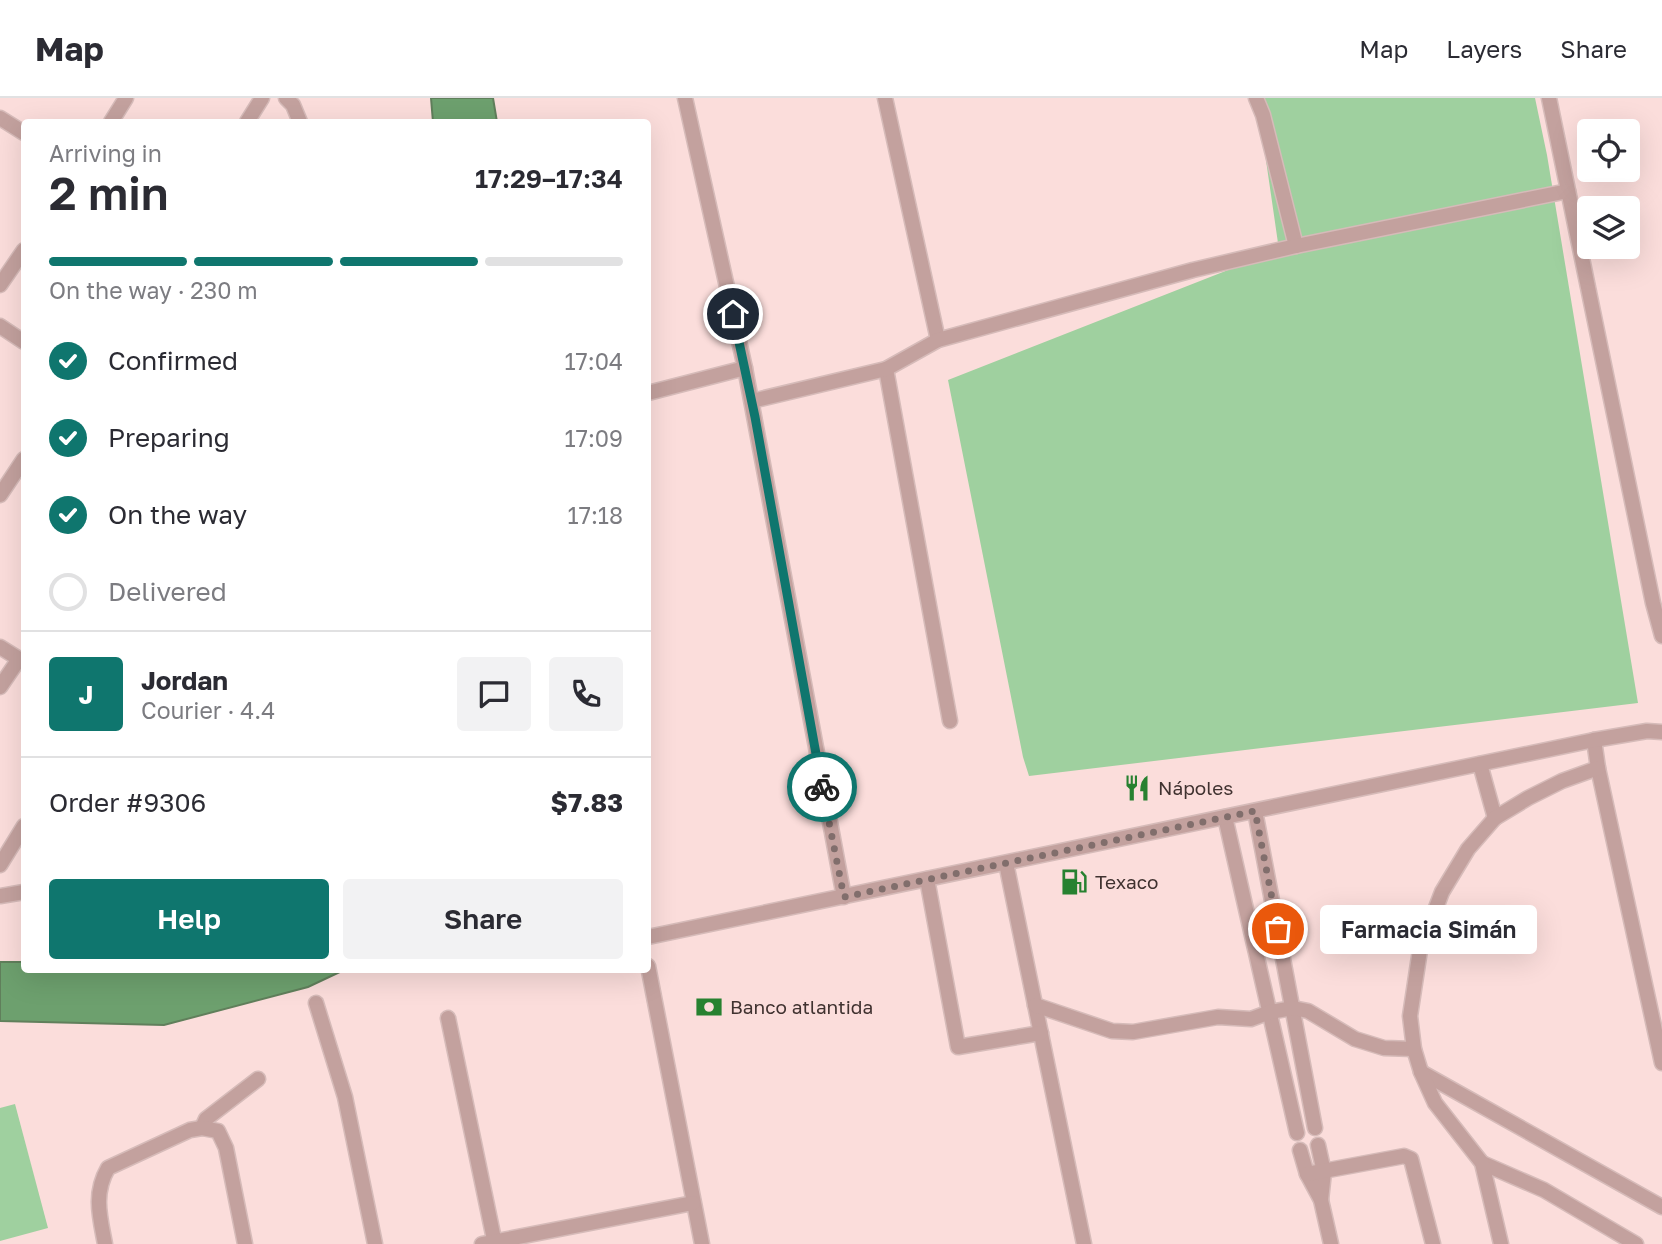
<!DOCTYPE html>
<meta charset="utf-8">
<style>
:root{--surface:#fff;--page:#f2f2f3;--text:#2b2b33;--muted:#7c7c81;--line:#e1e1e2;--accent:#0f766e}
body{margin:0;font-family:"Golos Text",sans-serif;background:var(--page);color:var(--text);height:100vh;display:flex;flex-direction:column;font-size:26px;white-space:nowrap}
*{box-sizing:border-box;margin:0}
p{font-size:23px;color:var(--muted)}
.icon{flex:none;width:38px;height:38px;fill:none;stroke:currentColor;stroke-width:2;stroke-linecap:round;stroke-linejoin:round}
.map{position:relative;flex:1;overflow:hidden}
.sheet{position:absolute;left:21px;top:21px;width:630px;height:854px;display:flex;flex-direction:column;background:var(--surface);border-radius:7px;box-shadow:0 7px 28px #0002}
.sheet>*{flex:none}
.buttons{position:absolute;left:1577px;top:21px;display:grid;gap:14px}
.buttons a{display:grid;place-items:center;width:63px;height:63px;border-radius:7px;background:var(--surface);box-shadow:0 7px 28px #0002;font-size:35px}
.pin{position:absolute;display:grid;place-items:center;width:60px;height:60px;color:#fff;margin:-30px;border:4px solid #fff;border-radius:50%;box-shadow:0 2px 7px #0007}
.courier{position:absolute;display:grid;place-items:center;width:70px;height:70px;margin:-35px;border:5px solid #0f766e;border-radius:50%;background:#fff;color:#222;box-shadow:0 2px 9px #0007}
.bubble{position:absolute;height:49px;border-radius:7px;background:var(--surface);box-shadow:0 7px 28px #0002;font-size:23px;font-weight:600;line-height:49px;text-align:center}
.head em{font-style:normal;font-weight:600}
.head div{display:flex;flex-direction:column-reverse}
.head{display:flex;align-items:center;justify-content:space-between;height:119px;padding:0 28px}
h1{font-size:46px;font-weight:600;line-height:52px}
.bar{display:grid;grid-template-columns:repeat(4,1fr);gap:10px 7px;align-content:center;height:84px;padding:0 28px}
.bar i{height:9px;border-radius:5px;background:var(--line)}
.bar .on{background:var(--accent)}
.bar p{grid-column:span 4}
.line{display:flex;align-items:center;gap:18px;padding:0 28px;border-top:2px solid var(--line)}
.line div{flex:1}
.round{display:grid;place-items:center;flex:none;width:74px;height:74px;border-radius:7px;background:var(--page)}
ol{padding:0 28px;list-style:none}
li{display:flex;align-items:center;gap:21px;height:77px}
li p{margin-inline-start:auto}
li .icon{padding:7px;border-radius:50%;background:var(--accent);color:#fff;stroke-width:4}
li:last-child{color:var(--muted)}
li i{width:38px;height:38px;border:4px solid var(--line);border-radius:50%}
.button{display:flex;gap:14px;margin-top:auto;padding:14px 28px}
.button a{flex:1;height:80px;border-radius:7px;background:var(--accent);color:#fff;font-size:28px;font-weight:600;line-height:80px;text-align:center}
.button a+a{background:var(--page);color:var(--text)}
header{display:flex;align-items:center;gap:42px;box-sizing:border-box;height:98px;padding:0 35px;background:var(--surface);border-bottom:2px solid var(--line)}
header strong{font-size:33px}
nav{display:flex;gap:38px;margin-inline-start:auto;font-size:24px}
.map>svg:first-child{display:block}
.green{fill:#9fd09f}
.water{fill:#6da06e;stroke:#607f5b;stroke-width:2}
.lines{fill:none;stroke-linecap:round;stroke-linejoin:round}
.minor-casing{stroke:#d6bbb9;stroke-width:17}
.minor{stroke:#c3a19e;stroke-width:14}
.done{stroke:#816e6c;stroke-width:7;stroke-dasharray:0 12.6}
.route{stroke:#0f766e;stroke-width:9}
.labels{text-anchor:middle;stroke-width:5;stroke-linejoin:round;paint-order:stroke}
.poi-label{font-size:19px;fill:#403230;stroke:#fbdddb;text-anchor:start}
</style>
<header>
<strong>Map</strong>
<nav><a>Map</a><a>Layers</a><a>Share</a></nav>
</header>
<div class="map">
<svg width="1662" height="1146" viewBox="0 0 1662 1146">
<rect width="100%" height="100%" fill="#fbdddb"/>
<g class="green">
<path d="M 1257,0 L 1535,0 L 1547,57 L 1638,605 L 1029,678 L 1023,659 L 948,282 L 1279,152 Z"/>
<path d="M 15,1006 L 48,1130 L 0,1143 L 0,1010 Z"/>
</g>
<g class="water">
<path d="M 431,0 L 493,0 L 497,24 L 433,24 Z"/>
<path d="M 0,864 L 24,864 L 24,872 L 344,872 L 308,889 L 164,927 L 0,923 Z"/>
</g>
<g class="lines">
<g class="minor-casing">
<g id="minor">
<path d="M 286,0 L 293,7 L 300,24"/>
<path d="M 685,0 L 745,270 L 844,799"/>
<path d="M 885,0 L 938,242"/>
<path d="M 1256,0 L 1263,17 L 1296,148"/>
<path d="M 1549,0 L 1653,505 L 1662,538"/>
<path d="M 0,20 L 24,35"/>
<path d="M 111,24 L 126,0"/>
<path d="M 247,24 L 262,0"/>
<path d="M 0,187 L 24,152"/>
<path d="M 0,228 L 24,244"/>
<path d="M 886,271 L 950,623"/>
<path d="M 648,295 L 745,270"/>
<path d="M 752,303 L 886,271 L 938,242 L 1193,172 L 1296,148 L 1568,93"/>
<path d="M 0,397 L 24,361"/>
<path d="M 0,549 L 24,564"/>
<path d="M 0,589 L 19,561"/>
<path d="M 1594,642 L 1598,670 L 1662,965"/>
<path d="M 1480,666 L 1495,720"/>
<path d="M 1255,713 L 1315,1030"/>
<path d="M 1225,719 L 1297,1035"/>
<path d="M 1006,765 L 1084,1146"/>
<path d="M 0,767 L 24,728"/>
<path d="M 927,781 L 958,949 L 1041,935"/>
<path d="M 0,798 L 24,794"/>
<path d="M 648,839 L 1594,642 L 1647,633 L 1662,634"/>
<path d="M 648,868 L 702,1146"/>
<path d="M 316,905 L 345,999 L 375,1146"/>
<path d="M 1035,907 L 1112,933 L 1133,934 L 1218,919 L 1251,921 L 1270,914 L 1293,910 L 1308,913 L 1355,941 L 1384,950 L 1414,951"/>
<path d="M 448,920 L 495,1146"/>
<path d="M 1421,974 L 1662,1109"/>
<path d="M 202,1030 L 206,1021 L 258,981"/>
<path d="M 1318,1047 L 1324,1074 L 1321,1102"/>
<path d="M 1300,1052 L 1307,1076 L 1321,1102 L 1331,1146"/>
<path d="M 1482,1065 L 1544,1092 L 1636,1146"/>
<path d="M 1307,1076 L 1404,1058 L 1411,1061 L 1433,1146"/>
<path d="M 105,1146 C 100,1119 93,1096 108,1070 L 190,1032 L 202,1030 L 218,1033 L 226,1050 L 245,1146"/>
<path d="M 482,1146 L 693,1105"/>
<path d="M 1501,1146 L 1482,1065 L 1435,1005 L 1421,974 L 1414,951 L 1410,918 L 1420,852 L 1442,794 L 1468,751 L 1495,720 L 1528,700 L 1562,683 L 1598,670"/>
</g>
</g>
<use href="#minor" class="minor"/>
</g>
<g class="lines">
<path class="done" d="M 822,689 L 844,799 L 1255,713 L 1278,831"/>
<path class="route" d="M 733,216 L 755,319 L 822,689"/>
</g>
<defs>
<g id="restaurant-bare" transform="scale(2.1)"><path d="M-5-6h1v4h1v-4h1v4h1v-4h1v5L-1.5 .5V6h-2V.5L-5-1ZM5-6V6H3V1.5H1.5Q1.5-4 5-6Z" fill="#278130" stroke="#fbdddb" stroke-width="2.5" paint-order="stroke"/></g>
<g id="fuel-bare" transform="scale(2.1)"><path d="M-5.5-6h7V0h2V4h1.3V-2.5L3-4.5l.8-.8L6-3V5H2.5V1h-1V6h-7ZM-4.2-4.7v3.2H.2V-4.7Z" fill="#278130" stroke="#fbdddb" stroke-width="2.5" paint-order="stroke"/></g>
<g id="bank-bare" transform="scale(2.1)"><path d="M-6-4H6V4H-6ZM0-2.3a2.3 2.3 0 1 0 0 4.6a2.3 2.3 0 1 0 0-4.6Z" fill="#278130" stroke="#fbdddb" stroke-width="2.5" paint-order="stroke"/></g>
</defs>
<g fill-rule="evenodd">
<use href="#restaurant-bare" x="1137" y="690"/>
<use href="#fuel-bare" x="1074" y="784"/>
<use href="#bank-bare" x="709" y="909"/>
</g>
<g class="labels">
<g class="poi-label">
<text x="1158" y="697">Nápoles</text>
<text x="1095" y="791">Texaco</text>
<text x="730" y="916">Banco atlantida</text>
</g>
</g>
</svg>
<div class="buttons">
<a><svg class="icon" aria-label="locate" viewBox="0 0 24 24"><circle cx="12" cy="12" r="6"/><path d="M12 2v4M12 18v4M2 12h4M18 12h4"/></svg></a>
<a><svg class="icon" aria-label="layers" viewBox="0 0 24 24"><path d="M12 4l9 5-9 5-9-5zM3 14l9 5 9-5"/></svg></a>
</div>
<div class="pin" style="left:1278px;top:831px;background:#ea580c"><svg class="icon" aria-label="bag" viewBox="0 0 24 24"><path d="M5 8h14l-1 12H6zM9 8a3 3 0 0 1 6 0"/></svg></div>
<div class="pin" style="left:733px;top:216px;background:#1f2937"><svg class="icon" aria-label="home" viewBox="0 0 24 24"><path d="M3 11l9-7 9 7M6 9v11h12V9"/></svg></div>
<div class="courier" style="left:822px;top:689px"><svg class="icon" aria-label="bike" viewBox="0 0 24 24"><circle cx="6" cy="16" r="4"/><circle cx="18" cy="16" r="4"/><path d="M6 16l4-8h5l3 8M10 8l3 8H6M13 5h3"/></svg></div>
<div class="bubble" style="left:1320px;top:807px;width:217px">Farmacia Simán</div>
<section class="sheet">
<div class="head"><div><h1>2 min</h1><p>Arriving in</p></div><em>17:29–17:34</em></div>
<div class="bar"><i class="on"></i><i class="on"></i><i class="on"></i><i></i><p>On the way · 230 m</p></div>
<ol>
<li><svg class="icon" aria-label="check" viewBox="0 0 24 24"><path d="M5 12l5 5 9-10"/></svg>Confirmed<p>17:04</p></li>
<li><svg class="icon" aria-label="check" viewBox="0 0 24 24"><path d="M5 12l5 5 9-10"/></svg>Preparing<p>17:09</p></li>
<li><svg class="icon" aria-label="check" viewBox="0 0 24 24"><path d="M5 12l5 5 9-10"/></svg>On the way<p>17:18</p></li>
<li><i></i>Delivered</li>
</ol>
<div class="line" style="height:126px"><b class="round" style="background:var(--accent);color:#fff">J</b><div><b>Jordan</b><p>Courier · 4.4</p></div><a class="round"><svg class="icon" aria-label="chat" viewBox="0 0 24 24"><path d="M4 5h16v11H9l-5 4z"/></svg></a><a class="round"><svg class="icon" aria-label="phone" viewBox="0 0 24 24"><path d="M5 4h4l2 5-3 2q2 4 5 5l2-3 5 2v4C11 20 4 13 5 4z"/></svg></a></div>
<div class="line" style="height:91px"><div>Order #9306</div><b>$7.83</b></div>
<div class="button"><a>Help</a><a>Share</a></div>
</section>
</div>
